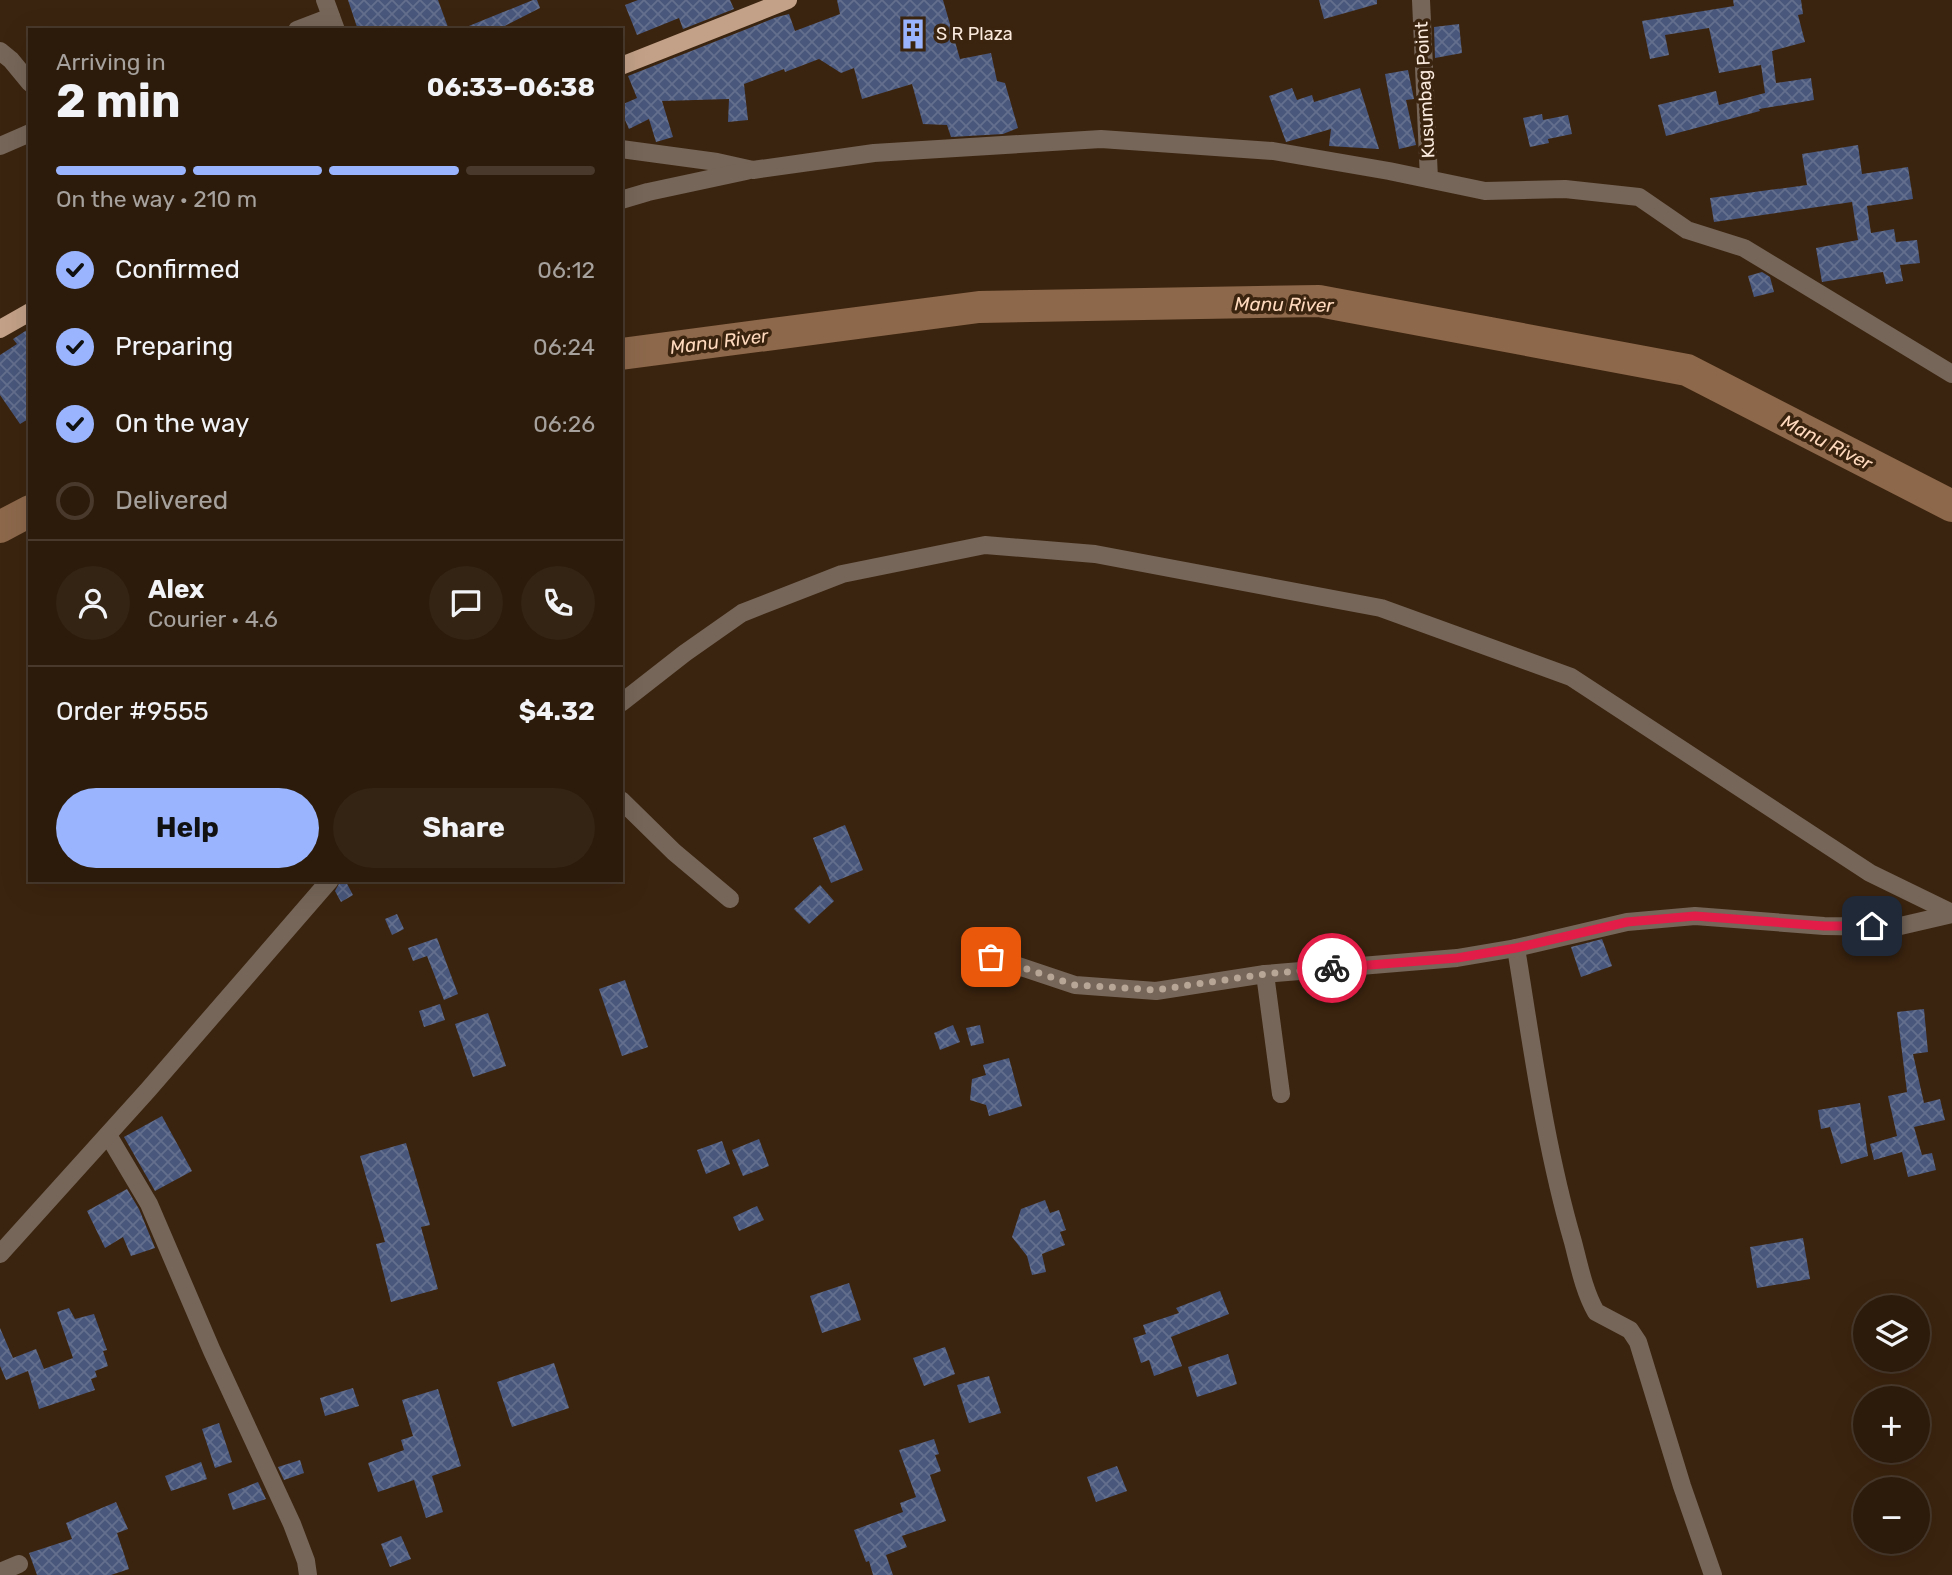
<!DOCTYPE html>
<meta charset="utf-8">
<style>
:root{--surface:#2c1b0b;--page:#342414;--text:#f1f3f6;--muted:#a6a19d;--line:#48392c;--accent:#9ab5fd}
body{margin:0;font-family:Rubik,sans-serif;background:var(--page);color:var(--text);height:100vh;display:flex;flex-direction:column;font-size:26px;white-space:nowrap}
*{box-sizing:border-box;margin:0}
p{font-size:23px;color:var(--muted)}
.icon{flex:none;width:38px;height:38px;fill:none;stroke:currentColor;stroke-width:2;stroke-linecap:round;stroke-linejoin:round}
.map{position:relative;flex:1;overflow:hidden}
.panel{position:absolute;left:28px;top:28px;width:595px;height:854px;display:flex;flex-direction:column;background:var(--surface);border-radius:0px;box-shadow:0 7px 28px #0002,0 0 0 2px var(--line)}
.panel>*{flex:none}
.fabs{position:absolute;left:1853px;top:1295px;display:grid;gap:14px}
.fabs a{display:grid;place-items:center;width:77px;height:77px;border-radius:50%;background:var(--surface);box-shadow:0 7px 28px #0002,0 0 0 2px var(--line);font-size:35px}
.pin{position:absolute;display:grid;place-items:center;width:60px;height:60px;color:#fff;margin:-30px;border-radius:14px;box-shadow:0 4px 10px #0006}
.courier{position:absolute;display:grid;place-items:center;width:70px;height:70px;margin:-35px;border:5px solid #e11d48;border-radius:50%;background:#fff;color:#222;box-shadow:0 2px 9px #0007}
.overview em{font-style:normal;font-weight:700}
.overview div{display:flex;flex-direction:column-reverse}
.overview{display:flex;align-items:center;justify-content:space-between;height:119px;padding:0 28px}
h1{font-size:46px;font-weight:700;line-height:52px}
.bar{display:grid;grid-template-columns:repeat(4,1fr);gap:10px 7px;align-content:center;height:84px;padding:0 28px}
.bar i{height:9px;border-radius:5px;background:var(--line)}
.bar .current{background:var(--accent)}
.bar p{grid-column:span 4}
.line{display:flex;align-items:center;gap:18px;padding:0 28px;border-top:2px solid var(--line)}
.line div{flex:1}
.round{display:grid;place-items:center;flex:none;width:74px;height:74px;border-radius:37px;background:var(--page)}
ol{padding:0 28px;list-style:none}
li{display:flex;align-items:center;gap:21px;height:77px}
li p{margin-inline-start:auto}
li .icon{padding:7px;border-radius:50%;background:var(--accent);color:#111;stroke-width:4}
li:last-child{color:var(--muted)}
li i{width:38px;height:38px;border:4px solid var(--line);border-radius:50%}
.primary-button{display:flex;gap:14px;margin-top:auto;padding:14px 28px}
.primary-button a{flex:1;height:80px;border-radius:42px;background:var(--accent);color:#111;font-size:28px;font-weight:700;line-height:80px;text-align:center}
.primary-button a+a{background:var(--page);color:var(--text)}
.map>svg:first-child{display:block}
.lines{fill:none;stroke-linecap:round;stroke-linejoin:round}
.river{stroke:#8d684b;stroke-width:32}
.building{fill:url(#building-cross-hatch)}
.minor{stroke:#766659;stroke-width:18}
.major{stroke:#c3a188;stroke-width:18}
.done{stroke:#b7a596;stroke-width:7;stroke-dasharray:0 12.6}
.route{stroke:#e11d48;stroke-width:9}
.labels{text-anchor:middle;stroke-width:7;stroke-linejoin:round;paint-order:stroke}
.poi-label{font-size:18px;fill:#faeade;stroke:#3b240f;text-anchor:start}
.street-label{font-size:18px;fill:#faeade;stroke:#3b240f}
.water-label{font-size:19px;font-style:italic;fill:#fed9bd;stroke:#3b240f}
</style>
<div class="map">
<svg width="1952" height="1575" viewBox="0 0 1952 1575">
<defs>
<pattern id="building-cross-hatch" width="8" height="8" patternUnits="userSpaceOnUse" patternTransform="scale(1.75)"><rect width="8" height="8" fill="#49577c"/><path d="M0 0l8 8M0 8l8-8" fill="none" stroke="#646f8e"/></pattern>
</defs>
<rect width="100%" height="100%" fill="#3b240f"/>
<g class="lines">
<g class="river">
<path d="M 621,354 L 979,307 L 1319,301 L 1687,370 L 1952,506"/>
<path d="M 0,527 L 30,511"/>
</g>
</g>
<g class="building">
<path d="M 348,0 L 438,0 L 449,30 L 358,30 Z"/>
<path d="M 533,0 L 537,0 L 540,8 L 497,30 L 459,30 Z"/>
<path d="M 638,0 L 730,0 L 734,9 L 683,29 L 679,18 L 637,35 L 625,5 Z"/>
<path d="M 837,0 L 943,0 L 960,59 L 991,53 L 997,81 L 1005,83 L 1018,128 L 1003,134 L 951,137 L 947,125 L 923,124 L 912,84 L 862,99 L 854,68 L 841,73 L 819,59 L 785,72 L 784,69 L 744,84 L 748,120 L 728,122 L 729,99 L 662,101 L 673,137 L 656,142 L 649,119 L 629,129 L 621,111 L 621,105 L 637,98 L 628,76 L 777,17 L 789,14 L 795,31 L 840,14 Z"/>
<path d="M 1319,0 L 1377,0 L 1377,4 L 1324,19 Z"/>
<path d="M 1733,0 L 1801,0 L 1803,14 L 1798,15 L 1805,42 L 1772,51 L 1776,83 L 1811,78 L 1814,100 L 1759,109 L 1760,111 L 1666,136 L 1658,105 L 1716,91 L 1719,105 L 1765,93 L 1761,65 L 1719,73 L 1709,28 L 1665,35 L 1669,55 L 1650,59 L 1642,21 L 1734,6 Z"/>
<path d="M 1459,24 L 1462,53 L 1435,58 L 1434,27 Z"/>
<path d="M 1408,70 L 1414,99 L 1406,100 L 1416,145 L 1399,149 L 1385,74 Z"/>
<path d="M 1292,88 L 1297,100 L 1312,95 L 1314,102 L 1360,88 L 1379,149 L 1329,146 L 1331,129 L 1286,142 L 1269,96 Z"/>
<path d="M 1542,114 L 1543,120 L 1568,115 L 1572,134 L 1548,139 L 1549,143 L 1530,147 L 1523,118 Z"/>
<path d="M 1858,145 L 1862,174 L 1908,167 L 1913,199 L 1867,206 L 1871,233 L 1894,229 L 1896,242 L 1917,240 L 1920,263 L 1900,265 L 1903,281 L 1886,284 L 1883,272 L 1822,282 L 1816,248 L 1858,240 L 1852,202 L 1714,222 L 1710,198 L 1807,185 L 1802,154 Z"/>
<path d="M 1762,272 L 1770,277 L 1774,292 L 1754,297 L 1748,276 Z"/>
<path d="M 30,328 L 30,418 L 20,424 L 0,395 L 0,355 L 17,344 L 13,339 Z"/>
<path d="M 845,825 L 863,870 L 831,883 L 813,838 Z"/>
<path d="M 341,880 L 345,880 L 353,895 L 341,902 L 335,891 Z"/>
<path d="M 820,885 L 834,901 L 809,924 L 794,909 Z"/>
<path d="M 397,914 L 404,929 L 392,935 L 385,919 Z"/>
<path d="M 437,938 L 458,994 L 444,1000 L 427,956 L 413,961 L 408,948 Z"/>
<path d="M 1602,939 L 1612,966 L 1581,977 L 1571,947 Z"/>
<path d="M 625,980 L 648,1047 L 622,1056 L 599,989 Z"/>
<path d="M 440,1004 L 445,1020 L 424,1027 L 419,1011 Z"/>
<path d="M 1924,1009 L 1928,1052 L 1913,1054 L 1924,1103 L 1940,1099 L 1945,1120 L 1914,1127 L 1922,1155 L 1932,1153 L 1936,1170 L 1908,1177 L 1902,1152 L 1874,1160 L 1870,1144 L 1897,1136 L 1888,1096 L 1907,1092 L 1897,1012 Z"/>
<path d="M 488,1013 L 506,1066 L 473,1077 L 455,1024 Z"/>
<path d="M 953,1025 L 960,1042 L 940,1050 L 934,1033 Z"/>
<path d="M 980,1025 L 984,1043 L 971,1046 L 966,1028 Z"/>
<path d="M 1009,1058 L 1022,1106 L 989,1116 L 986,1105 L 970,1100 L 972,1079 L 986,1075 L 983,1065 Z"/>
<path d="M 1860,1103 L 1868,1156 L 1841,1164 L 1830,1127 L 1821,1129 L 1818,1110 Z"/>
<path d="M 162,1116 L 192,1171 L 155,1191 L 124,1137 Z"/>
<path d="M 759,1139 L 769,1166 L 743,1176 L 732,1150 Z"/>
<path d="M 722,1141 L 730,1164 L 706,1174 L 697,1150 Z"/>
<path d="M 406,1143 L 430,1225 L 421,1227 L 438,1289 L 391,1302 L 376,1244 L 385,1242 L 360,1156 Z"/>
<path d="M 127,1189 L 139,1209 L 155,1248 L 131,1256 L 123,1237 L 105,1248 L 87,1211 Z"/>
<path d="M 1045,1200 L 1050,1213 L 1059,1210 L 1066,1230 L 1060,1232 L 1065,1245 L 1042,1254 L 1046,1272 L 1032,1275 L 1027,1256 L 1012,1237 L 1021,1209 Z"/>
<path d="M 757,1206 L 764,1220 L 739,1231 L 733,1217 Z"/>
<path d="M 1803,1238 L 1810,1279 L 1757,1288 L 1750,1247 Z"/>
<path d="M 849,1283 L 861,1320 L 822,1333 L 810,1296 Z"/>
<path d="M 1220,1291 L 1229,1314 L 1171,1337 L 1182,1366 L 1154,1376 L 1149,1360 L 1141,1363 L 1133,1338 L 1146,1334 L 1143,1325 L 1179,1313 L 1176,1308 Z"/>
<path d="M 69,1308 L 75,1319 L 94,1314 L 107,1350 L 103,1351 L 108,1366 L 95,1371 L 97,1377 L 91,1379 L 95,1390 L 39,1409 L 28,1371 L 6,1380 L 0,1366 L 0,1328 L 13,1358 L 36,1349 L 44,1369 L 73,1358 L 57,1312 Z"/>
<path d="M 945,1347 L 955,1374 L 924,1386 L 913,1358 Z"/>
<path d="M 1228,1354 L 1237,1384 L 1197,1397 L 1188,1367 Z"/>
<path d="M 554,1363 L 569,1408 L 512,1427 L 497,1382 Z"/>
<path d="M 989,1376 L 1001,1413 L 969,1423 L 957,1385 Z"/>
<path d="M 353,1388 L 359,1406 L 325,1416 L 320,1398 Z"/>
<path d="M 438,1389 L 461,1466 L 432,1476 L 443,1512 L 426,1518 L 414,1480 L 378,1492 L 368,1463 L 404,1450 L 401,1440 L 413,1436 L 402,1400 Z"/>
<path d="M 219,1423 L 232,1462 L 215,1468 L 202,1429 Z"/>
<path d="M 934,1439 L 939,1454 L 935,1455 L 941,1471 L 930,1475 L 946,1521 L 902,1536 L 907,1547 L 886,1555 L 893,1575 L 873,1575 L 869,1561 L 866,1562 L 854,1530 L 903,1512 L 900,1503 L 916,1497 L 899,1450 Z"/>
<path d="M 300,1460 L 304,1473 L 284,1480 L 278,1467 Z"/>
<path d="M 201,1462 L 207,1479 L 171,1491 L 165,1476 Z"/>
<path d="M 1117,1466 L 1127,1491 L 1096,1502 L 1087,1477 Z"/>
<path d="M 258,1482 L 266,1499 L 233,1510 L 228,1494 Z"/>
<path d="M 116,1502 L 128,1529 L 117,1533 L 129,1569 L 111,1575 L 37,1575 L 29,1553 L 72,1539 L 66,1523 Z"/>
<path d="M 401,1536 L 411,1559 L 390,1567 L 381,1544 Z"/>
</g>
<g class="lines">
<g class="minor">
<path d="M 325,0 L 336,30"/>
<path d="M 1421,0 L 1429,179"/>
<path d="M 297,30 L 331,17"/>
<path d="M 0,51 L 11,60 L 30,83"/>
<path d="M 0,146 L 30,133"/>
<path d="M 621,149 L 717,162 L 753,170 L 874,153 L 1101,139 L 1273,151 L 1389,171 L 1485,191 L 1565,189 L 1639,197 L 1687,230 L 1744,248 L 1952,374"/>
<path d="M 621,200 L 648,192 L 746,171"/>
<path d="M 621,703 L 685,653 L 742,613 L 842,574 L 985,545 L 1095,554 L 1381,608 L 1571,677 L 1870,873 L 1952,913"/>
<path d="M 621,800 L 674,852 L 730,899"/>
<path d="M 1516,948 C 1532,1046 1545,1146 1573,1242 C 1579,1265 1584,1291 1596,1312 L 1630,1330 L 1638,1342 L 1682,1486 L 1713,1575"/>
<path d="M 991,957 L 1075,985 L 1156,991 L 1265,974 L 1457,958 L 1516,948 L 1627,922 L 1695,916 L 1824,926 L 1896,927 L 1952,914"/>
<path d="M 1265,974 L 1281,1094"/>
<path d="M 108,1135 L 149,1204 L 212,1351 L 292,1524 L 306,1561 L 308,1575"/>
<path d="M 0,1254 L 148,1090 L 330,880"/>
<path d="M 0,1572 L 19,1564"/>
</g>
<g class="major">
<path d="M 621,66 L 788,0"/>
<path d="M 0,329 L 30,312"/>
</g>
</g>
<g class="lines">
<path class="done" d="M 991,957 L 1075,985 L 1156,990 L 1265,974 L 1332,968"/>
<path class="route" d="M 1332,968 L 1457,958 L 1516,948 L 1627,922 L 1695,916 L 1824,926 L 1872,926"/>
</g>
<defs>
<g id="building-bare" transform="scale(2.415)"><path d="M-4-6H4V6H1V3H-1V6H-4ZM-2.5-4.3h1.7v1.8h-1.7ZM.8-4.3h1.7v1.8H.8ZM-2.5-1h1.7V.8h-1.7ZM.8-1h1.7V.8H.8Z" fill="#9ab5fd" stroke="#3b240f" stroke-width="2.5" paint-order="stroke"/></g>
</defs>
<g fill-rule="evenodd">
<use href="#building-bare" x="913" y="34"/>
</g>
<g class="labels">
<g class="poi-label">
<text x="936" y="40">S R Plaza</text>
</g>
<g class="street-label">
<text transform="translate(1425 90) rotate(-93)" y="6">Kusumbag Point</text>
</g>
<g class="water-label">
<text transform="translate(1284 304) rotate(1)" y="7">Manu River</text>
<text transform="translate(719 341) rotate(-7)" y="7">Manu River</text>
<text transform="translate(1827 442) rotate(27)" y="7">Manu River</text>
</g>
</g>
</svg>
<div class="fabs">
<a><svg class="icon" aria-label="layers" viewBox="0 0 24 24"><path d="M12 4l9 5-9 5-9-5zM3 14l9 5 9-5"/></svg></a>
<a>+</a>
<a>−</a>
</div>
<div class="pin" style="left:991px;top:957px;background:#ea580c"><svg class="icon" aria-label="bag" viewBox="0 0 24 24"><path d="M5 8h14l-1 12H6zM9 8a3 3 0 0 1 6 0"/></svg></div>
<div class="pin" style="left:1872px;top:926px;background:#1f2937"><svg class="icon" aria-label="home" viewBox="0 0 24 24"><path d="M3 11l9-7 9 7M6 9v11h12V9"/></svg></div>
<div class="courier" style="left:1332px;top:968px"><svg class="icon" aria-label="bike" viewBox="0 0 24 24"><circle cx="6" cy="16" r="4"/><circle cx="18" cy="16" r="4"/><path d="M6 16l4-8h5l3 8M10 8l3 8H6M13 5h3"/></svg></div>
<section class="panel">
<div class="overview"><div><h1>2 min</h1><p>Arriving in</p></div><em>06:33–06:38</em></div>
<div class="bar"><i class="current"></i><i class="current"></i><i class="current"></i><i></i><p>On the way · 210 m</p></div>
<ol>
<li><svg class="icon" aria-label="check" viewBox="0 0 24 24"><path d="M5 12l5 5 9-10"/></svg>Confirmed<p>06:12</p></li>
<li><svg class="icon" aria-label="check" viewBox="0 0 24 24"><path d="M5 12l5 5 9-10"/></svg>Preparing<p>06:24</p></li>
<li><svg class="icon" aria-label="check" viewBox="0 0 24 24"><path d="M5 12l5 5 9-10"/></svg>On the way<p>06:26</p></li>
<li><i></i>Delivered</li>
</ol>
<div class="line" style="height:126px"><a class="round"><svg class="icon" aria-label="person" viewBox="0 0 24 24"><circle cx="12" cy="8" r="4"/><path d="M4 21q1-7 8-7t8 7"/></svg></a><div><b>Alex</b><p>Courier · 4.6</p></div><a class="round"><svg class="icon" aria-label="chat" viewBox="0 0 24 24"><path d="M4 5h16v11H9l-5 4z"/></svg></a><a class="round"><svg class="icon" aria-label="phone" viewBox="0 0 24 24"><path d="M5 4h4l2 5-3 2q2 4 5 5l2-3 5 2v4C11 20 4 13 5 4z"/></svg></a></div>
<div class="line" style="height:91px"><div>Order #9555</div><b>$4.32</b></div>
<div class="primary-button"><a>Help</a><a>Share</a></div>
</section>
</div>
